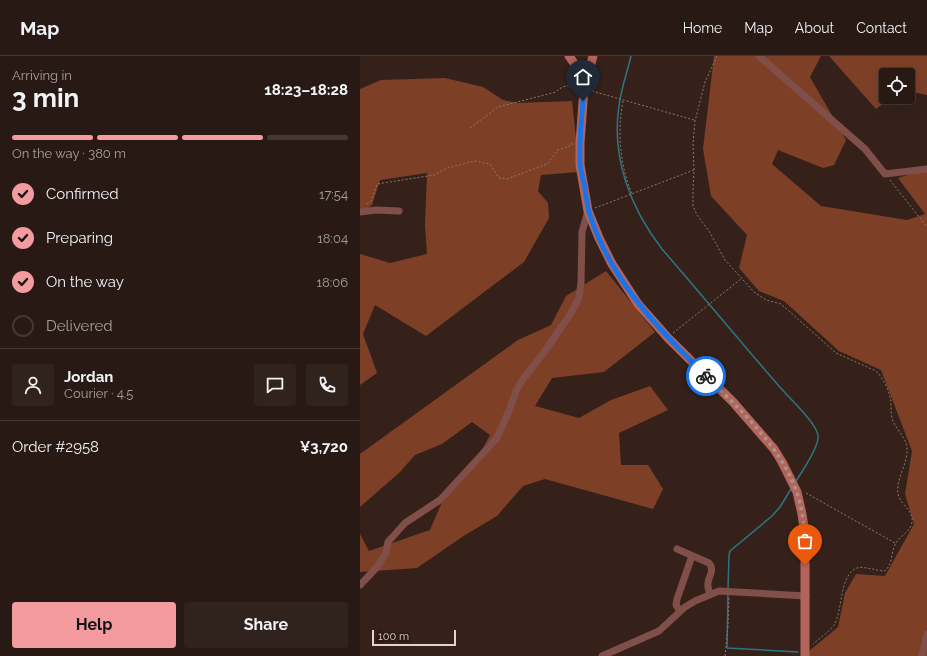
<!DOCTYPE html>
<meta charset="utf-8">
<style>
:root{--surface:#281914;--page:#30221d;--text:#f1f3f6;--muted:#a5a0a0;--line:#443834;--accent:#f49b9f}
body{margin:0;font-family:Raleway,sans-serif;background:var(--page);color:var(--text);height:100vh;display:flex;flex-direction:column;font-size:15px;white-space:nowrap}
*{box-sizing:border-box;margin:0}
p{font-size:13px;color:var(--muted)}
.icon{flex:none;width:22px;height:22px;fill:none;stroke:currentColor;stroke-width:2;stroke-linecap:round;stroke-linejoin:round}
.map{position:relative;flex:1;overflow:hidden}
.panel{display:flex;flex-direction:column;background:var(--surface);width:360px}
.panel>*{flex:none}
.controls{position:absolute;left:519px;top:12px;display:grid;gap:8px}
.controls a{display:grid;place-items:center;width:36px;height:36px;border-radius:4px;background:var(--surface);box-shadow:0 4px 16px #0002,0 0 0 1px var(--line);font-size:20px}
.scale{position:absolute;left:12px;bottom:10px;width:84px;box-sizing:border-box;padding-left:4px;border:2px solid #e1d4cf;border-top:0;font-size:11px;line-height:14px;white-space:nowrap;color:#e1d4cf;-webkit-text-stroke:3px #2a1811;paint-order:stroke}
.pin{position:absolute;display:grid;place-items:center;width:34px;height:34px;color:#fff;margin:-41px -17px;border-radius:50% 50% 50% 0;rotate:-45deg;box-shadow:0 0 4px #0007}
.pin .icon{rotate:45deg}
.courier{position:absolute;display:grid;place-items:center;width:40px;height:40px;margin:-20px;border:3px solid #1a73e8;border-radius:50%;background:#fff;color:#222;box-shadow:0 1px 5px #0007}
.head em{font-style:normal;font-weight:700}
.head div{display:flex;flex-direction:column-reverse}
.head{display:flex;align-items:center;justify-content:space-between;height:68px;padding:0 12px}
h1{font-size:26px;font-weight:700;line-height:30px}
.bar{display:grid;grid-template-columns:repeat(4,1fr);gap:6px 4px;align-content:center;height:48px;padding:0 12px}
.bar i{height:5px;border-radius:3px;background:var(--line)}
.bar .selected{background:var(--accent)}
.bar p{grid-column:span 4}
.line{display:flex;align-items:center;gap:10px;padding:0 12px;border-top:1px solid var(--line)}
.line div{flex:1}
.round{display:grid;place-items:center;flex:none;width:42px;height:42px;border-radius:4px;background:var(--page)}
ol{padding:0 12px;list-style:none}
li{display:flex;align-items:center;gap:12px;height:44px}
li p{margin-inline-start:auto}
li .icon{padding:4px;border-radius:50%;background:var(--accent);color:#111;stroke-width:4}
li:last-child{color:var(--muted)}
li i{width:22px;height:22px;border:2px solid var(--line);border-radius:50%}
.primary-button{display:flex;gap:8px;margin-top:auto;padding:8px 12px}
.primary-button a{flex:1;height:46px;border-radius:4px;background:var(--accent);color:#111;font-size:16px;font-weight:700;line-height:46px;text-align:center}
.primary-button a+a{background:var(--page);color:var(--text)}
header{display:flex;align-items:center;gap:24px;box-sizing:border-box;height:56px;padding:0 20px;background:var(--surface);border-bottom:1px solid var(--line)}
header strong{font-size:19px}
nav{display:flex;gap:22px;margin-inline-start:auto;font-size:14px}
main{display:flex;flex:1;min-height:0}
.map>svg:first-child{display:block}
.forest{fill:#7d4027}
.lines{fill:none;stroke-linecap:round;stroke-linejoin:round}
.stream{stroke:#2c7683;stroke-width:1.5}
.path{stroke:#897973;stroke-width:1;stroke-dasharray:2 2;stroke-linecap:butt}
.street{stroke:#814f49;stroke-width:7}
.secondary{stroke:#b4645a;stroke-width:9}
.done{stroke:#a59590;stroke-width:4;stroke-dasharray:0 7.2}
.route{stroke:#1a73e8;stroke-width:5}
</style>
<header>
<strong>Map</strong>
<nav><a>Home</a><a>Map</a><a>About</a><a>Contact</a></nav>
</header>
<main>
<section class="panel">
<div class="head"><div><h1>3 min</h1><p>Arriving in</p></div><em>18:23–18:28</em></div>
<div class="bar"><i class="selected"></i><i class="selected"></i><i class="selected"></i><i></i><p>On the way · 380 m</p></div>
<ol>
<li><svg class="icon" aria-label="check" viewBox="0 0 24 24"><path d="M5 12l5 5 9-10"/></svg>Confirmed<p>17:54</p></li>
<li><svg class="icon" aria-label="check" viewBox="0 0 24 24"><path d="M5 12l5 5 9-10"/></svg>Preparing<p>18:04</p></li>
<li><svg class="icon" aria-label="check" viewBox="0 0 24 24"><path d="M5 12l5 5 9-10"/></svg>On the way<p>18:06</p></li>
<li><i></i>Delivered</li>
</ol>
<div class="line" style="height:72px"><a class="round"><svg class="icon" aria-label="person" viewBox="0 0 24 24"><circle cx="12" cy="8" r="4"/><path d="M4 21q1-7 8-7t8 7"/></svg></a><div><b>Jordan</b><p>Courier · 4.5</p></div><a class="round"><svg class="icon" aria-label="chat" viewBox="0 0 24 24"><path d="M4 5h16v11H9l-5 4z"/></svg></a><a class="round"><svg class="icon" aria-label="phone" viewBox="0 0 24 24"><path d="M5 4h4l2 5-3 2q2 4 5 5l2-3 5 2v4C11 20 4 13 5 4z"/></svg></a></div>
<div class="line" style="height:52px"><div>Order #2958</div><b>¥3,720</b></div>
<div class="primary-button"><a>Help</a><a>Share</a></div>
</section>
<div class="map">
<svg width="567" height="600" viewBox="0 0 567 600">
<rect width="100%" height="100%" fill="#35211a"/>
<g class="forest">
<path d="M 354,0 L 461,0 L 450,21 L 486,84 L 474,109 L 463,112 L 418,94 L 412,108 L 461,150 L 547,164 L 565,158 L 538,122 L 567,113 L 567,600 L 448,600 L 448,596 L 478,571 L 485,537 L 496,518 L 525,520 L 554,468 L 545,438 L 552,395 L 521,314 L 479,295 L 424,245 L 399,235 L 379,212 L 387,179 L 351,140 L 343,93 Z"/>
<path d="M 469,0 L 567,0 L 567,39 L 548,35 L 548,19 L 526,19 L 526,41 L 532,41 L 516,53 Z"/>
<path d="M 85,22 L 123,31 L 143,44 L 158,47 L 212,45 L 218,101 L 218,116 L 181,119 L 178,135 L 188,147 L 189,162 L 164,206 L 66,280 L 15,249 L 3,278 L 17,317 L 0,329 L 0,198 L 30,207 L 67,198 L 65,169 L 67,117 L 20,124 L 12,149 L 0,158 L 0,33 L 21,24 Z"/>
<path d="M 246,215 L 295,276 L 244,316 L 192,322 L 175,350 L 219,362 L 251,344 L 290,330 L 308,354 L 259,377 L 261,409 L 288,409 L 303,433 L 293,453 L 185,423 L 163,430 L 137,460 L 102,481 L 57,512 L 0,516 L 0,478 L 9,495 L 70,474 L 82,446 L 112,413 L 130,379 L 112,366 L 82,388 L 55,399 L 39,417 L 0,451 L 0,398 L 158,284 L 191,269 L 206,240 Z"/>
</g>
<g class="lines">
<g class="stream">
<path d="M 271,0 C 267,17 261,33 259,50 C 251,102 271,153 302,193 C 341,238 379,284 418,329 C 428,341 455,365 458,379 C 460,388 442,416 436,425"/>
<path d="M 368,533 L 369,499 L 370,495 L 412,460 L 420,451 L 431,433"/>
<path d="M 368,537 L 367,592 L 438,596"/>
</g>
<g class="path">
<path d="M 357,0 L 345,26 L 335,65 L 333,87 L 334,114 L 333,134 L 333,150 L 337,159 L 349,175 L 365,204 L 394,236 L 406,244 L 421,248 L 476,297 L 516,315 C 524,323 530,336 531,347 C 531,354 531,360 533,365 C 537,375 546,381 547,392 C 548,408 536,422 538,437 C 539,448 554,454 552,466 C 551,475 540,480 536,487 C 530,497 534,506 525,515 C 517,515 505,510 497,512 C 479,519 483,555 474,569 C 469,576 460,582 453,588"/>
<path d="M 232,35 L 334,64"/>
<path d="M 263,45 C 257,76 260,109 272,138"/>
<path d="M 110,72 L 138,51 L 196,36 C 203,29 208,29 217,31"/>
<path d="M 530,124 L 567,171"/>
<path d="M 7,148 L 11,145 L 17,128 L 74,119 L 87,112 L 115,105 L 130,108 L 139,122 L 147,123 L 187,108 L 198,94 L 212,89 L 212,85"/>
<path d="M 235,152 L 334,114"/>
<path d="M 313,277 L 381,223"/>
<path d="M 446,437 L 535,487"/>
<path d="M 365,600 L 368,570 L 369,542"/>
</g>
<g class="street">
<path d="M 399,0 L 505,93 L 525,118 L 567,113"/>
<path d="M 0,156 L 16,154 L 39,155"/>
<path d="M 317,493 L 349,507 C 355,514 349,519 348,527 C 347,531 349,534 350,538"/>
<path d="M 0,529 L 18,510 L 26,496 L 28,486 L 45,467 L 80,444 L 137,382 L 148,357 L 157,333 L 163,323 L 185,295 L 211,257 L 219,242 L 221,227 L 222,176 L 228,155"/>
<path d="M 320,555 L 316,549 L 317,543 L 332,500"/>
<path d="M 242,600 L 299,575 L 325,551 L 335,545 L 359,535 L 446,540"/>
<path d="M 562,600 L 567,578"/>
</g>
<g class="secondary">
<path d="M 209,0 L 216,10 L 229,16"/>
<path d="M 233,0 L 224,33 L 220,87 L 220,109 L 228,155 L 239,182 L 252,208 L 278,248 L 308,282 L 373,346 L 414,393 L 422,406 L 437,436 L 442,458 L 445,478 L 445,600"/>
</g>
</g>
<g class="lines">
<path class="done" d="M 346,320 C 380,354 421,390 437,437 C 445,460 445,485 445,509"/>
<path class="route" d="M 223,45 C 221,66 219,87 220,108 C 221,116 223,124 225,132 C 226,140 227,148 229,156 C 250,224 297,271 346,320"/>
</g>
</svg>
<div class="controls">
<a><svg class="icon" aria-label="locate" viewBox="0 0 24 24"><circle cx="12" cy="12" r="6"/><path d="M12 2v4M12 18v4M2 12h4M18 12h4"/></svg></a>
</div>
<div class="scale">100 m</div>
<div class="pin" style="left:445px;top:509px;background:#ea580c"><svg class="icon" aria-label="bag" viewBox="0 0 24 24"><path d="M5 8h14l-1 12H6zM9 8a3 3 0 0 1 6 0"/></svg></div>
<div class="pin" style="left:223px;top:45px;background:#1f2937"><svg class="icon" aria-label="home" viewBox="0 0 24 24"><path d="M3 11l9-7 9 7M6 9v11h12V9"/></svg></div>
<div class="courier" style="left:346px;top:320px"><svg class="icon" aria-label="bike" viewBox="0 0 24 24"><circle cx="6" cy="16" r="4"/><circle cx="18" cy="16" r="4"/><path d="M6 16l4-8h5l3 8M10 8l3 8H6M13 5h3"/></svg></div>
</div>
</main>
